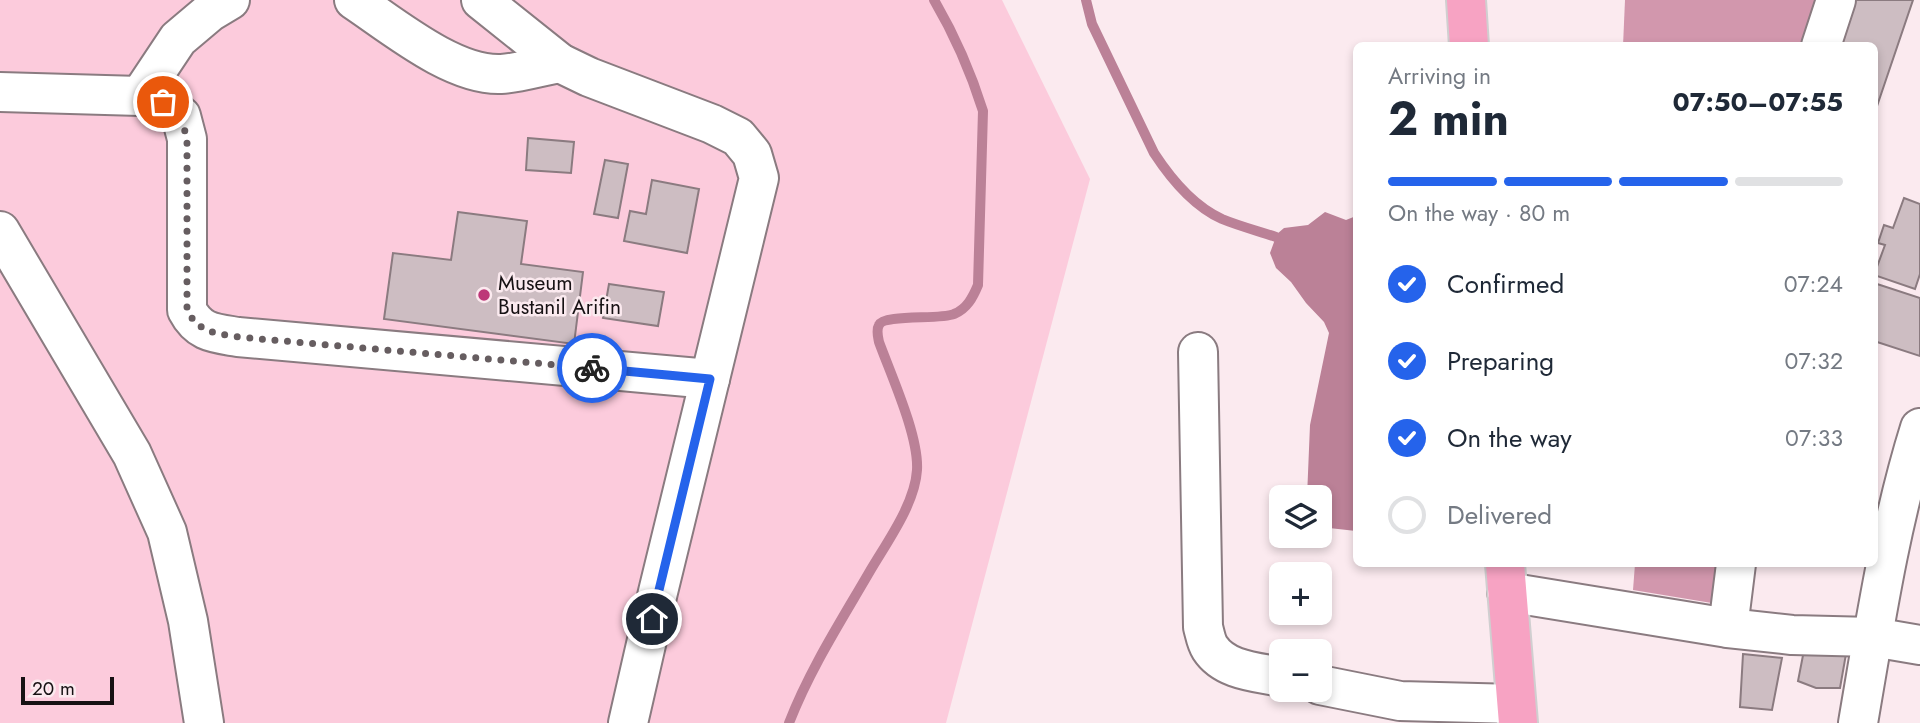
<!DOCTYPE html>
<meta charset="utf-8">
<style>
:root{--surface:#fff;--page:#f6f6f7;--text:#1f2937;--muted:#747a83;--line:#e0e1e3;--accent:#2563eb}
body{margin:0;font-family:Jost,sans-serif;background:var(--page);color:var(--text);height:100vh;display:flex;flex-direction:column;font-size:26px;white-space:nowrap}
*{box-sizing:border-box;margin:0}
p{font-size:23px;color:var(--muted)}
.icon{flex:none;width:38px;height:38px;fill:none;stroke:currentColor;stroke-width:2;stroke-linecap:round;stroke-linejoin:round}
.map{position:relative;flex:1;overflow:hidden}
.sheet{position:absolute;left:1353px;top:42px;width:525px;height:525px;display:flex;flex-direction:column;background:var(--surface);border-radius:10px;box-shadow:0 4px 10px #0003}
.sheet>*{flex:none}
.controls{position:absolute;left:1269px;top:485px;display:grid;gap:14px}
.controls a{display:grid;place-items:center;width:63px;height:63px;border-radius:10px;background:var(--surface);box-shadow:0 4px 10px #0003;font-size:35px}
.scale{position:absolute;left:21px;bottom:18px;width:93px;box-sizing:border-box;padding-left:7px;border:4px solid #161113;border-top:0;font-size:19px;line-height:24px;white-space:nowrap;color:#161113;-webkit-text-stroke:5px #fbeaef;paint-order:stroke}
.pin{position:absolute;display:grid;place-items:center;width:60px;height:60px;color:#fff;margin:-30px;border:4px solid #fff;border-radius:50%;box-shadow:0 2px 7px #0007}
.courier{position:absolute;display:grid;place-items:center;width:70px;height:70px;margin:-35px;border:5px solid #2563eb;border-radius:50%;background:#fff;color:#222;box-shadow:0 2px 9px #0007}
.overview em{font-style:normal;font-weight:700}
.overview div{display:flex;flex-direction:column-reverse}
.overview{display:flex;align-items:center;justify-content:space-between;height:119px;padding:0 35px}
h1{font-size:46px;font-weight:700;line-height:52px}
.bar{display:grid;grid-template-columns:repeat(4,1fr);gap:10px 7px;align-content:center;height:84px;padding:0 35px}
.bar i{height:9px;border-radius:5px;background:var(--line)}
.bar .selected{background:var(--accent)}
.bar p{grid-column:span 4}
ol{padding:0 35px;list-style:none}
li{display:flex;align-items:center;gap:21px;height:77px}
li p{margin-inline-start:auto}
li .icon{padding:7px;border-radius:50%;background:var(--accent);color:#fff;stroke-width:4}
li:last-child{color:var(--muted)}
li i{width:38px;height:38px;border:4px solid var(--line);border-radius:50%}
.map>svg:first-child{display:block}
.green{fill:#fccbdc}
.forest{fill:#d297ad}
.water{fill:#bb8197}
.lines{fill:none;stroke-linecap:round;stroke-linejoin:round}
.stream{stroke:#bb8197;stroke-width:10}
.building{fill:#cdbdc2;stroke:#8b7b80;stroke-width:2}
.minor-casing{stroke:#8a7b80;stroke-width:42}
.highway-casing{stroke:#d0cfd0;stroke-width:42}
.minor{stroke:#fff;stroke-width:38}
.highway{stroke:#f7a3c3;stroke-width:38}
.done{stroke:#665d60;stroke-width:7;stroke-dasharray:0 12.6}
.route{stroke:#2563eb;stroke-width:9}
.poi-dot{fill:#bd3778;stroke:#fbeaef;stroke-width:2.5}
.labels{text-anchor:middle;stroke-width:5;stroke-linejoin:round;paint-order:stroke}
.poi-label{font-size:21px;fill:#161113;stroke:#fbeaef;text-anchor:start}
</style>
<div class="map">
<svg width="1920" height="723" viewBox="0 0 1920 723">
<rect width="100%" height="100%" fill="#fbeaef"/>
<path class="green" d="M 0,0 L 1002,0 L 1090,179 L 946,723 L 0,723 Z"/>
<g class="forest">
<path d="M 1625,0 L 1843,0 L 1828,45 L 1623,46 Z"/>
<path d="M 1635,564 L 1744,564 L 1736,607 L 1633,590 Z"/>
</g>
<path class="water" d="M 1325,212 L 1346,220 L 1356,216 L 1356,531 L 1320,527 L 1320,497 L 1307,497 L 1310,425 L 1329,333 L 1324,322 L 1306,303 L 1291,282 L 1276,268 L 1270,253 L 1277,234 L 1284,228 L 1308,225 Z"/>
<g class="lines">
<g class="stream">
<path d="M 1086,0 L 1092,24 L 1154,153 C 1171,179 1193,206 1222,219 C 1239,226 1258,231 1276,237"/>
<path d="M 789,723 C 810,669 841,621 870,571 C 887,542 915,504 917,470 C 919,436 891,375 879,342 C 878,337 876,330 879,325 C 884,314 940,320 954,314 C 967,309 973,297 978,285 L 983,111 C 971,73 954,34 934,0"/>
</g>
</g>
<g class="building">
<path d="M 1853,0 L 1913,0 L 1874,115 L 1874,46 L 1838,46 Z"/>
<path d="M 528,138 L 574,142 L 571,173 L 526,170 Z"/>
<path d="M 605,160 L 628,164 L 618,218 L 594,214 Z"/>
<path d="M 652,180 L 699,189 L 687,253 L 624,241 L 630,211 L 646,214 Z"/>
<path d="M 1904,198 L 1920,204 L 1920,274 L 1915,289 L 1874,275 L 1885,245 L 1878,243 L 1884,225 L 1893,228 Z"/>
<path d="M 458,212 L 527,221 L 521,264 L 583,272 L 574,344 L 384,319 L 393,253 L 451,260 Z"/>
<path d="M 1874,283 L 1920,298 L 1920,356 L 1874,341 Z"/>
<path d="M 609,284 L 664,292 L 658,326 L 603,318 Z"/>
<path d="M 1805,645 L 1846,654 L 1840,688 L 1816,688 L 1798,681 Z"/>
<path d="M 1743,654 L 1782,658 L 1772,710 L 1740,707 Z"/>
</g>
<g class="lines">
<g class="minor-casing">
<g id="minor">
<path d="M 354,0 C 393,26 453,76 501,74 C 520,73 541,66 560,63"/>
<path d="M 481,0 L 560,63 L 589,77 L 712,124 L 738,137 L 752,154 L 759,178 L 658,592 L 628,723"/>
<path d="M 1821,46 L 1836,0"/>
<path d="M 0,92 L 140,96 L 163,102 L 181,116 L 187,139 L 187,310 C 199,333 214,333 238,337 L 710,379"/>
<path d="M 140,96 L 178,39 L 210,12 L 230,0"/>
<path d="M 0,231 L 132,454 L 167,532 L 188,621 L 204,723"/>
<path d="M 1198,352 L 1203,627 C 1205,634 1206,642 1210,648 C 1225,671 1257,672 1281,677"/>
<path d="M 1507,592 L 1728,628 L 1792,635 L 1873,637 L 1920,645"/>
<path d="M 1728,628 L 1736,564"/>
<path d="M 1320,685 L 1400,701 L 1516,704"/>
<path d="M 1858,723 C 1875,624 1890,524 1920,428"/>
</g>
</g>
<g class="highway-casing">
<g id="highway">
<path d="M 1466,0 L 1469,46"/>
<path d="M 1505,564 L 1518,723"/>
</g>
</g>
<use href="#minor" class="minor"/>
<use href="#highway" class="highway"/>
</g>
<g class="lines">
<path class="done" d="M 163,102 L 181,117 L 187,139 L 187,310 C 199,333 215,333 238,337 L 592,368"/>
<path class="route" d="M 592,368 L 710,379 L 652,619"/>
</g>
<circle class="poi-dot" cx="484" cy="295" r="7"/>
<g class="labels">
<g class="poi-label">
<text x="498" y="290">Museum<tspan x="498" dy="24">Bustanil Arifin</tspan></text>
</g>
</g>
</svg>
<div class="controls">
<a><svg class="icon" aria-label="layers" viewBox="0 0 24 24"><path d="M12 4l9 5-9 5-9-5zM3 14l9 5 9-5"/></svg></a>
<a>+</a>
<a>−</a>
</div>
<div class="scale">20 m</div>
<div class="pin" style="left:163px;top:102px;background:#ea580c"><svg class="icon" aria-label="bag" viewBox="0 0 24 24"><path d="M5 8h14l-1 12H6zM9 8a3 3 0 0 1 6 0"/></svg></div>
<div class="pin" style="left:652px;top:619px;background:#1f2937"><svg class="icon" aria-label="home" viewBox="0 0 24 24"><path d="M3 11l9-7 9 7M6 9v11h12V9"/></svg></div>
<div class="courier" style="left:592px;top:368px"><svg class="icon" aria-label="bike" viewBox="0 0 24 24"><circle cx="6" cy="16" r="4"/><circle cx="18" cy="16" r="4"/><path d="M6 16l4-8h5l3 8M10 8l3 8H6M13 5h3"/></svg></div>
<section class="sheet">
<div class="overview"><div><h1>2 min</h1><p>Arriving in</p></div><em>07:50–07:55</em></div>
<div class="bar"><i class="selected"></i><i class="selected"></i><i class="selected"></i><i></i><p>On the way · 80 m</p></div>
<ol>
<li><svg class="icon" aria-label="check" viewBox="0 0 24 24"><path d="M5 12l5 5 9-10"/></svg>Confirmed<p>07:24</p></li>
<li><svg class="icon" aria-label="check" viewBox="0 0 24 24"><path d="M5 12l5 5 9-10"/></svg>Preparing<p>07:32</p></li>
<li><svg class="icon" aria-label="check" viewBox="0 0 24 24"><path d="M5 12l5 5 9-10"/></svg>On the way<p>07:33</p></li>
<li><i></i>Delivered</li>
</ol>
</section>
</div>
